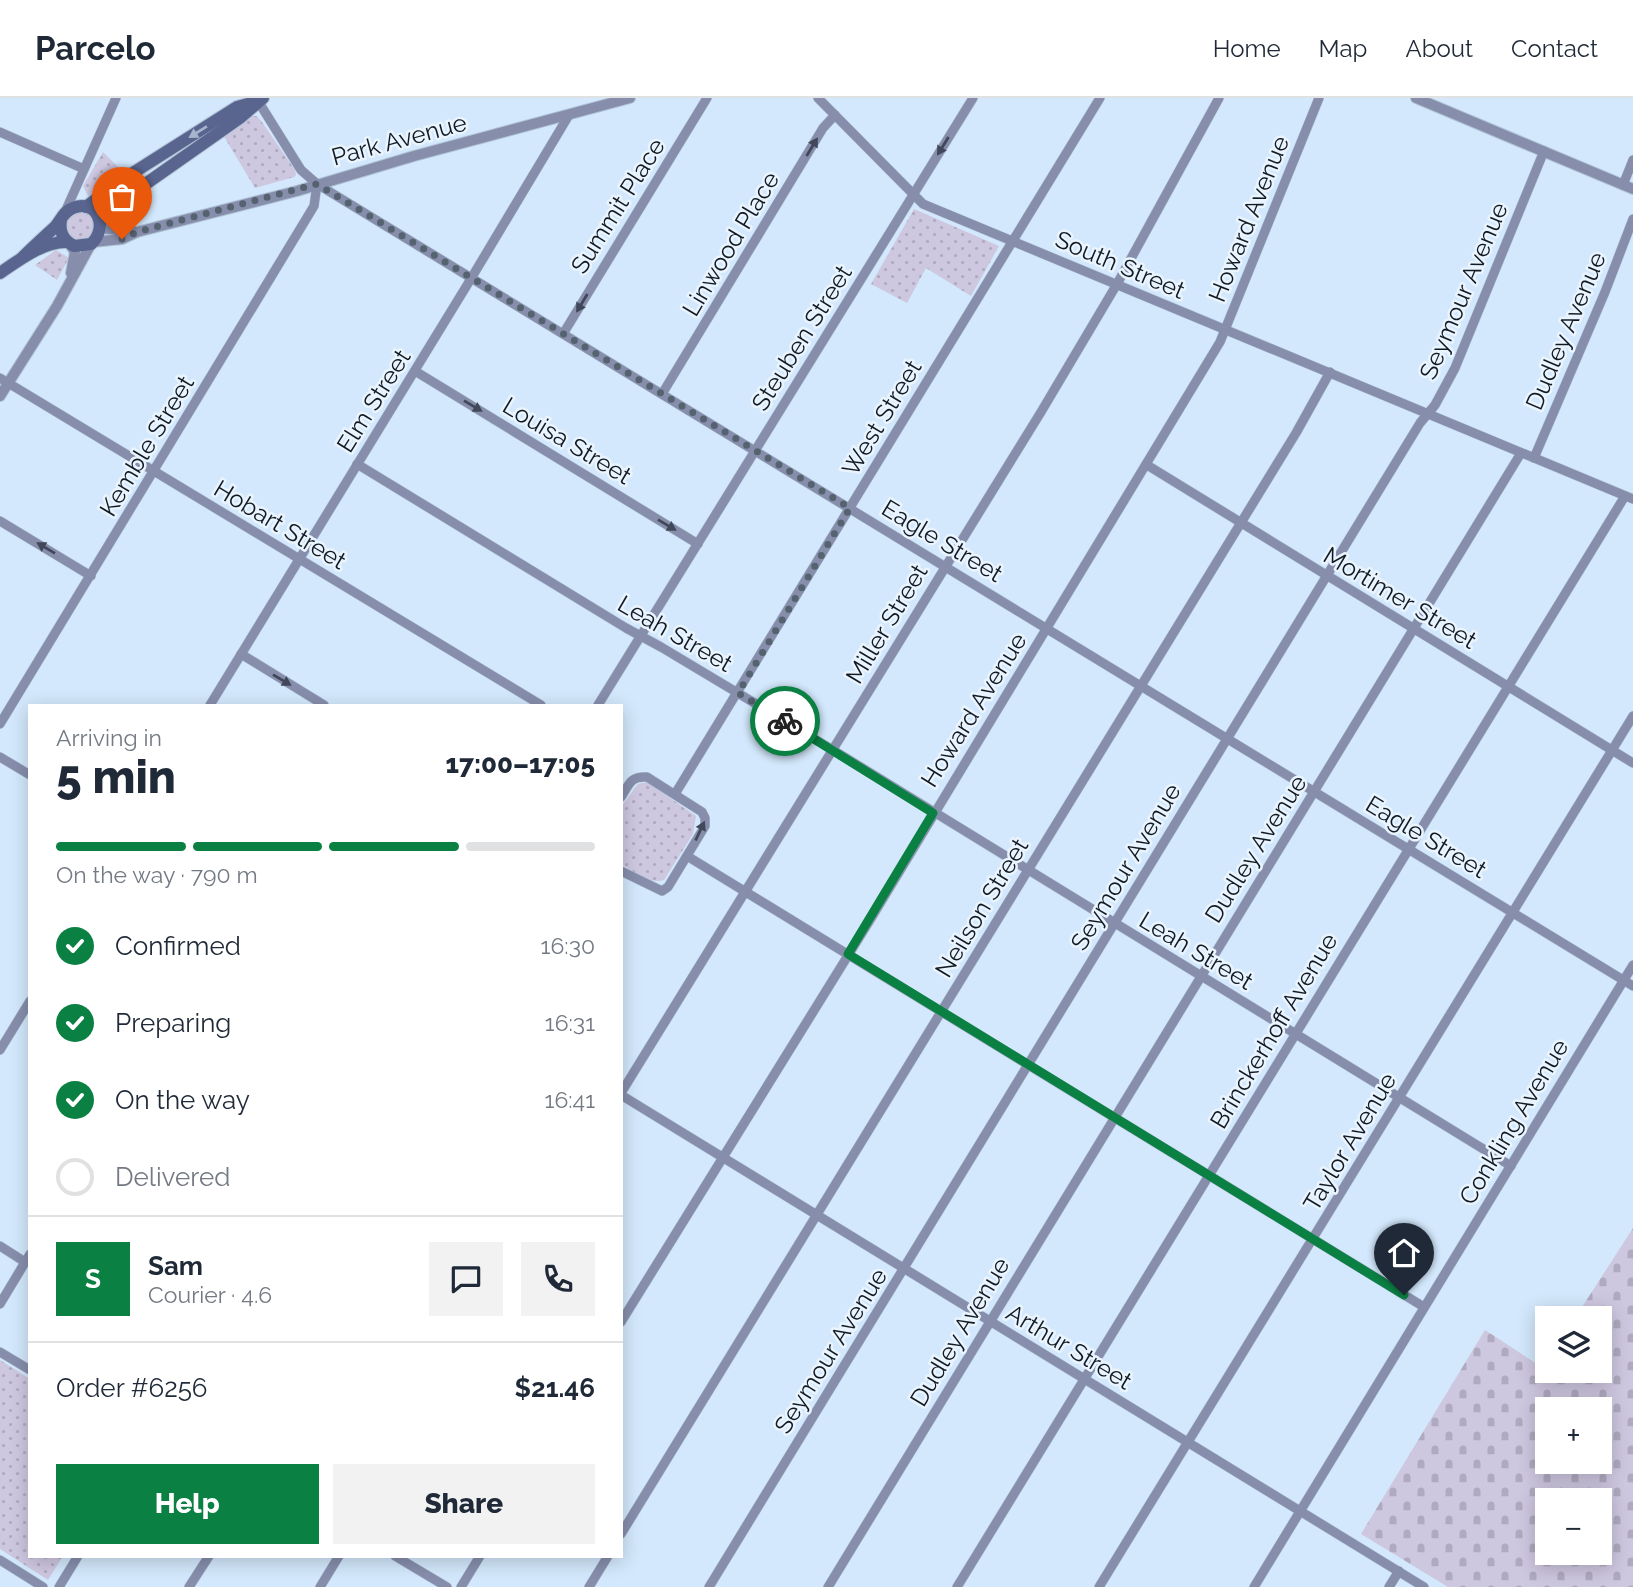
<!DOCTYPE html>
<meta charset="utf-8">
<style>
:root{--surface:#fff;--page:#f2f2f3;--text:#1f2937;--muted:#747a83;--line:#e0e1e3;--accent:#0b8043}
body{margin:0;font-family:Raleway,sans-serif;background:var(--page);color:var(--text);height:100vh;display:flex;flex-direction:column;font-size:26px;white-space:nowrap}
*{box-sizing:border-box;margin:0}
p{font-size:23px;color:var(--muted)}
.icon{flex:none;width:38px;height:38px;fill:none;stroke:currentColor;stroke-width:2;stroke-linecap:round;stroke-linejoin:round}
.map{position:relative;flex:1;overflow:hidden}
.sheet{position:absolute;left:28px;top:606px;width:595px;height:854px;display:flex;flex-direction:column;background:var(--surface);border-radius:0px;box-shadow:0 4px 18px #0003}
.sheet>*{flex:none}
.tools{position:absolute;left:1535px;top:1208px;display:grid;gap:14px}
.tools a{display:grid;place-items:center;width:77px;height:77px;border-radius:0px;background:var(--surface);box-shadow:0 4px 18px #0003;font-size:35px}
.pin{position:absolute;display:grid;place-items:center;width:60px;height:60px;color:#fff;margin:-72px -30px;border-radius:50% 50% 50% 0;rotate:-45deg;box-shadow:0 0 7px #0007}
.pin .icon{rotate:45deg}
.courier{position:absolute;display:grid;place-items:center;width:70px;height:70px;margin:-35px;border:5px solid #0b8043;border-radius:50%;background:#fff;color:#222;box-shadow:0 2px 9px #0007}
.headline em{font-style:normal;font-weight:800}
.headline div{display:flex;flex-direction:column-reverse}
.headline{display:flex;align-items:center;justify-content:space-between;height:119px;padding:0 28px}
h1{font-size:46px;font-weight:800;line-height:52px}
.bar{display:grid;grid-template-columns:repeat(4,1fr);gap:10px 7px;align-content:center;height:84px;padding:0 28px}
.bar i{height:9px;border-radius:5px;background:var(--line)}
.bar .current{background:var(--accent)}
.bar p{grid-column:span 4}
.line{display:flex;align-items:center;gap:18px;padding:0 28px;border-top:2px solid var(--line)}
.line div{flex:1}
.round{display:grid;place-items:center;flex:none;width:74px;height:74px;border-radius:0px;background:var(--page)}
ol{padding:0 28px;list-style:none}
li{display:flex;align-items:center;gap:21px;height:77px}
li p{margin-inline-start:auto}
li .icon{padding:7px;border-radius:50%;background:var(--accent);color:#fff;stroke-width:4}
li:last-child{color:var(--muted)}
li i{width:38px;height:38px;border:4px solid var(--line);border-radius:50%}
.primary-button{display:flex;gap:14px;margin-top:auto;padding:14px 28px}
.primary-button a{flex:1;height:80px;border-radius:0px;background:var(--accent);color:#fff;font-size:28px;font-weight:800;line-height:80px;text-align:center}
.primary-button a+a{background:var(--page);color:var(--text)}
header{display:flex;align-items:center;gap:42px;box-sizing:border-box;height:98px;padding:0 35px;background:var(--surface);border-bottom:2px solid var(--line)}
header strong{font-size:33px}
nav{display:flex;gap:38px;margin-inline-start:auto;font-size:24px}
.map>svg:first-child{display:block}
.cemetery{fill:url(#cemetery-stones);fill-rule:evenodd}
.park{fill:url(#park-dots)}
.lines{fill:none;stroke-linecap:round;stroke-linejoin:round}
.minor-casing{stroke:#b0c3d5;stroke-width:10}
.tertiary-casing{stroke:#b0c3d5;stroke-width:12}
.secondary-casing{stroke:#b0c3d5;stroke-width:14}
.minor{stroke:#868eac;stroke-width:9}
.tertiary{stroke:#868eac;stroke-width:10}
.secondary{stroke:#59658f;stroke-width:12}
.oneway{fill:#a8b4cc}
.oneway2{fill:#40485a}
.done{stroke:#55626f;stroke-width:7;stroke-dasharray:0 12.6}
.route{stroke:#0b8043;stroke-width:9}
.labels{text-anchor:middle;stroke-width:5;stroke-linejoin:round;paint-order:stroke}
.street-label{font-size:24px;fill:#111a23;stroke:#e9f4fe}
</style>
<header>
<strong>Parcelo</strong>
<nav><a>Home</a><a>Map</a><a>About</a><a>Contact</a></nav>
</header>
<div class="map">
<svg width="1633" height="1489" viewBox="0 0 1633 1489">
<defs>
<pattern id="cemetery-stones" width="16" height="16" patternUnits="userSpaceOnUse" patternTransform="scale(1.75)"><rect width="16" height="16" fill="#cec7e0"/><path d="M2 7V4a2 2 0 0 1 4 0v3zM10 15v-3a2 2 0 0 1 4 0v3z" fill="#b0aac0"/></pattern>
<pattern id="park-dots" width="8" height="8" patternUnits="userSpaceOnUse" patternTransform="scale(1.75)"><rect width="8" height="8" fill="#cec7e0"/><path d="M2 2h.1M6 6h.1" fill="none" stroke="#b0aac0" stroke-width="1.8" stroke-linecap="round"/></pattern>
</defs>
<rect width="100%" height="100%" fill="#d3e8fc"/>
<path class="cemetery" d="M 1633,1130 L 1633,1489 L 1448,1489 L 1361,1436 L 1485,1232 L 1543,1270 L 1547,1264 L 1547,1272 L 1600,1272 L 1600,1220 L 1575,1220 ZM 1547,1311 L 1600,1311 L 1600,1363 L 1547,1363 ZM 1547,1402 L 1600,1402 L 1600,1454 L 1547,1454 Z"/>
<g class="park">
<path d="M 251,18 L 257,18 L 262,24 L 295,72 L 296,77 L 294,79 L 255,90 L 223,37 Z"/>
<path d="M 103,54 L 118,69 C 116,81 100,96 88,98 L 83,88 Z"/>
<path d="M 86,109 L 100,135 L 74,148 L 61,122 Z"/>
<path d="M 914,111 L 999,148 L 971,198 L 926,170 L 907,205 L 871,186 Z"/>
<path d="M 56,152 L 69,160 L 57,182 L 35,167 Z"/>
<path d="M 647,684 L 696,718 L 693,736 L 664,782 C 649,787 633,773 621,766 L 621,709 L 638,686 Z"/>
<path d="M 0,1262 L 30,1281 L 30,1458 L 63,1458 L 48,1482 L 0,1451 Z"/>
</g>
<g class="lines">
<g class="minor-casing">
<g id="minor">
<path d="M 818,0 L 923,106 L 1633,401"/>
<path d="M 258,3 L 301,72 L 317,86 L 1633,888"/>
<path d="M 0,34 L 84,71"/>
<path d="M 1623,87 L 1633,62"/>
<path d="M 65,114 L 116,0"/>
<path d="M 563,236 L 707,0"/>
<path d="M 415,273 L 698,446"/>
<path d="M 0,280 L 541,607"/>
<path d="M 662,296 L 823,30 L 835,17"/>
<path d="M 1534,360 L 1605,194 L 1633,121"/>
<path d="M 357,366 L 626,530 L 661,549 L 833,652 L 1511,1068"/>
<path d="M 1147,367 L 1633,665"/>
<path d="M 0,423 L 91,478"/>
<path d="M 241,556 L 324,607"/>
<path d="M 210,607 L 472,179 L 569,17"/>
<path d="M 598,607 L 973,0"/>
<path d="M 0,626 L 314,108 L 317,86"/>
<path d="M 0,659 L 30,677"/>
<path d="M 675,696 L 1100,0"/>
<path d="M 621,699 C 629,687 630,678 647,679 L 702,714 L 705,720 L 705,728 L 668,789 L 662,793 L 621,773"/>
<path d="M 687,758 L 1424,1209"/>
<path d="M 0,952 L 30,903"/>
<path d="M 621,995 L 1041,314 L 1117,186 L 1219,0"/>
<path d="M 621,997 L 1424,1489"/>
<path d="M 0,1148 L 25,1164"/>
<path d="M 0,1206 L 30,1156"/>
<path d="M 621,1224 L 870,822 L 1220,244 L 1319,0"/>
<path d="M 0,1254 L 30,1272"/>
<path d="M 621,1436 L 1296,335 L 1330,274"/>
<path d="M 395,1458 L 447,1489"/>
<path d="M 0,1462 L 43,1489"/>
<path d="M 59,1489 L 78,1458"/>
<path d="M 189,1489 L 209,1458"/>
<path d="M 320,1489 L 339,1458"/>
<path d="M 461,1489 L 480,1458"/>
<path d="M 589,1489 L 608,1458"/>
<path d="M 709,1489 L 1420,325 L 1435,307 L 1455,270 L 1544,53"/>
<path d="M 828,1489 L 1521,355"/>
<path d="M 957,1489 L 1625,398"/>
<path d="M 1099,1489 L 1633,618"/>
<path d="M 1254,1489 L 1633,867"/>
<path d="M 1389,1489 L 1399,1473"/>
</g>
</g>
<g class="tertiary-casing">
<g id="tertiary">
<path d="M 1416,0 L 1633,91"/>
<path d="M 101,130 L 135,134"/>
<path d="M 93,144 L 122,141 L 137,134 L 297,93 L 414,58 L 630,0"/>
<path d="M 69,145 L 75,154 L 71,175"/>
<path d="M 0,298 L 57,208 L 91,146"/>
</g>
</g>
<g class="secondary-casing">
<g id="secondary">
<path d="M 86,109 L 117,85 L 237,9 L 255,4"/>
<path d="M 100,125 L 105,117 L 117,106 L 241,19 L 263,0"/>
<path d="M 23,159 C 33,149 44,139 55,129 C 61,122 64,113 73,110 C 97,100 109,130 91,146 L 74,148 C 63,142 59,134 61,122"/>
<path d="M 0,175 C 19,162 44,143 67,144"/>
</g>
</g>
<use href="#minor" class="minor"/>
<use href="#tertiary" class="tertiary"/>
<use href="#secondary" class="secondary"/>
</g>
<defs><path id="oneway-solid" d="M-6-.8H1V-3.2L6.5 0L1 3.2V.8H-6Z" transform="scale(1.75)"/></defs>
<use class="oneway" href="#oneway-solid" transform="translate(198 34) rotate(148)"/>
<g class="oneway2">
<use href="#oneway-solid" transform="translate(943 48) rotate(122)"/>
<use href="#oneway-solid" transform="translate(812 49) rotate(-59)"/>
<use href="#oneway-solid" transform="translate(582 205) rotate(121)"/>
<use href="#oneway-solid" transform="translate(473 308) rotate(31)"/>
<use href="#oneway-solid" transform="translate(667 427) rotate(31)"/>
<use href="#oneway-solid" transform="translate(46 450) rotate(-149)"/>
<use href="#oneway-solid" transform="translate(282 582) rotate(31)"/>
<use href="#oneway-solid" transform="translate(700 733) rotate(-65)"/>
</g>
<g class="lines">
<path class="done" d="M 122,141 L 137,134 L 317,86 L 850,410 L 738,595 L 785,623"/>
<path class="route" d="M 785,623 L 933,715 L 848,856 L 1404,1197"/>
</g>
<g class="labels">
<g class="street-label">
<text transform="translate(399 42) rotate(-15)" y="8">Park Avenue</text>
<text transform="translate(618 108) rotate(-58)" y="8">Summit Place</text>
<text transform="translate(1249 121) rotate(-68)" y="8">Howard Avenue</text>
<text transform="translate(731 146) rotate(-59)" y="8">Linwood Place</text>
<text transform="translate(1120 167) rotate(23)" y="8">South Street</text>
<text transform="translate(1464 193) rotate(-67)" y="8">Seymour Avenue</text>
<text transform="translate(1566 233) rotate(-67)" y="8">Dudley Avenue</text>
<text transform="translate(802 240) rotate(-58)" y="8">Steuben Street</text>
<text transform="translate(374 303) rotate(-58)" y="8">Elm Street</text>
<text transform="translate(882 320) rotate(-59)" y="8">West Street</text>
<text transform="translate(567 343) rotate(31)" y="8">Louisa Street</text>
<text transform="translate(147 348) rotate(-59)" y="8">Kemble Street</text>
<text transform="translate(280 427) rotate(31)" y="8">Hobart Street</text>
<text transform="translate(942 443) rotate(31)" y="8">Eagle Street</text>
<text transform="translate(1400 500) rotate(31)" y="8">Mortimer Street</text>
<text transform="translate(887 526) rotate(-59)" y="8">Miller Street</text>
<text transform="translate(675 536) rotate(30)" y="8">Leah Street</text>
<text transform="translate(974 612) rotate(-58)" y="8">Howard Avenue</text>
<text transform="translate(1426 739) rotate(31)" y="8">Eagle Street</text>
<text transform="translate(1256 751) rotate(-58)" y="8">Dudley Avenue</text>
<text transform="translate(1126 769) rotate(-59)" y="8">Seymour Avenue</text>
<text transform="translate(982 810) rotate(-59)" y="8">Neilson Street</text>
<text transform="translate(1196 853) rotate(31)" y="8">Leah Street</text>
<text transform="translate(1274 933) rotate(-59)" y="8">Brinckerhoff Avenue</text>
<text transform="translate(1514 1024) rotate(-59)" y="8">Conkling Avenue</text>
<text transform="translate(1350 1044) rotate(-59)" y="8">Taylor Avenue</text>
<text transform="translate(960 1234) rotate(-59)" y="8">Dudley Avenue</text>
<text transform="translate(1069 1249) rotate(31)" y="8">Arthur Street</text>
<text transform="translate(831 1253) rotate(-58)" y="8">Seymour Avenue</text>
</g>
</g>
</svg>
<div class="tools">
<a><svg class="icon" aria-label="layers" viewBox="0 0 24 24"><path d="M12 4l9 5-9 5-9-5zM3 14l9 5 9-5"/></svg></a>
<a>+</a>
<a>−</a>
</div>
<div class="pin" style="left:122px;top:141px;background:#ea580c"><svg class="icon" aria-label="bag" viewBox="0 0 24 24"><path d="M5 8h14l-1 12H6zM9 8a3 3 0 0 1 6 0"/></svg></div>
<div class="pin" style="left:1404px;top:1197px;background:#1f2937"><svg class="icon" aria-label="home" viewBox="0 0 24 24"><path d="M3 11l9-7 9 7M6 9v11h12V9"/></svg></div>
<div class="courier" style="left:785px;top:623px"><svg class="icon" aria-label="bike" viewBox="0 0 24 24"><circle cx="6" cy="16" r="4"/><circle cx="18" cy="16" r="4"/><path d="M6 16l4-8h5l3 8M10 8l3 8H6M13 5h3"/></svg></div>
<section class="sheet">
<div class="headline"><div><h1>5 min</h1><p>Arriving in</p></div><em>17:00–17:05</em></div>
<div class="bar"><i class="current"></i><i class="current"></i><i class="current"></i><i></i><p>On the way · 790 m</p></div>
<ol>
<li><svg class="icon" aria-label="check" viewBox="0 0 24 24"><path d="M5 12l5 5 9-10"/></svg>Confirmed<p>16:30</p></li>
<li><svg class="icon" aria-label="check" viewBox="0 0 24 24"><path d="M5 12l5 5 9-10"/></svg>Preparing<p>16:31</p></li>
<li><svg class="icon" aria-label="check" viewBox="0 0 24 24"><path d="M5 12l5 5 9-10"/></svg>On the way<p>16:41</p></li>
<li><i></i>Delivered</li>
</ol>
<div class="line" style="height:126px"><b class="round" style="background:var(--accent);color:#fff">S</b><div><b>Sam</b><p>Courier · 4.6</p></div><a class="round"><svg class="icon" aria-label="chat" viewBox="0 0 24 24"><path d="M4 5h16v11H9l-5 4z"/></svg></a><a class="round"><svg class="icon" aria-label="phone" viewBox="0 0 24 24"><path d="M5 4h4l2 5-3 2q2 4 5 5l2-3 5 2v4C11 20 4 13 5 4z"/></svg></a></div>
<div class="line" style="height:91px"><div>Order #6256</div><b>$21.46</b></div>
<div class="primary-button"><a>Help</a><a>Share</a></div>
</section>
</div>
